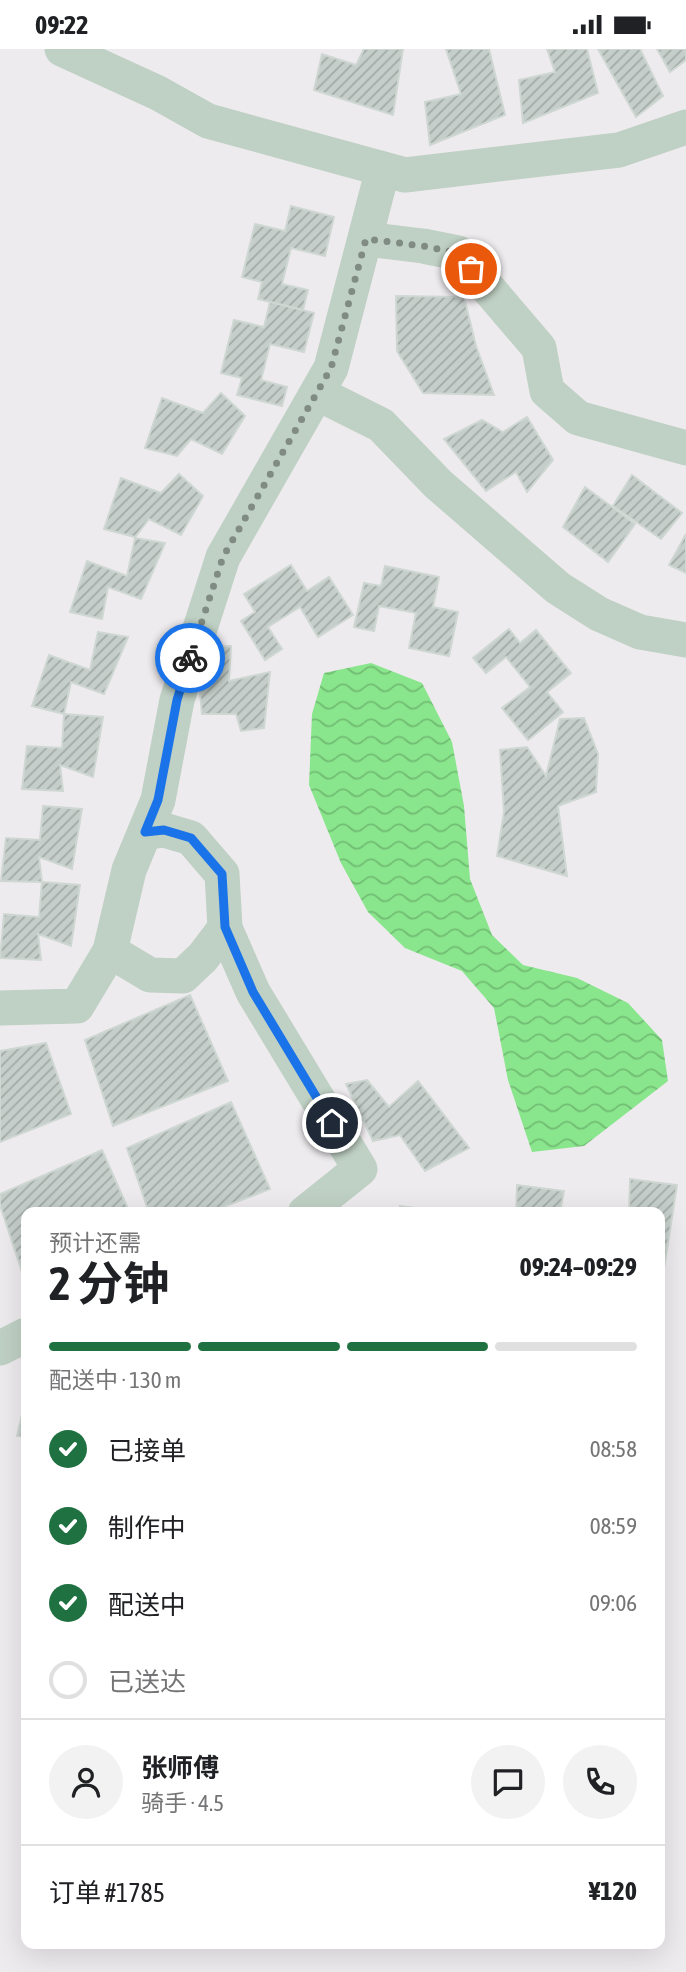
<!DOCTYPE html>
<html lang="zh">
<meta charset="utf-8">
<style>
:root{--surface:#fff;--page:#f2f2f2;--text:#202124;--muted:#757577;--line:#e0e0e0;--accent:#207141}
body{margin:0;font-family:"Asap Condensed","Noto Sans SC",sans-serif;background:var(--page);color:var(--text);height:100vh;display:flex;flex-direction:column;font-size:26px;white-space:nowrap}
*{box-sizing:border-box;margin:0}
p{font-size:23px;color:var(--muted)}
.icon{flex:none;width:38px;height:38px;fill:none;stroke:currentColor;stroke-width:2;stroke-linecap:round;stroke-linejoin:round}
.map{position:relative;flex:1;overflow:hidden}
.drawer{position:absolute;left:21px;top:1158px;width:644px;height:742px;display:flex;flex-direction:column;background:var(--surface);border-radius:14px;box-shadow:0 7px 28px #0002}
.drawer>*{flex:none}
.pin{position:absolute;display:grid;place-items:center;width:60px;height:60px;color:#fff;margin:-30px;border:4px solid #fff;border-radius:50%;box-shadow:0 2px 7px #0007}
.courier{position:absolute;display:grid;place-items:center;width:70px;height:70px;margin:-35px;border:5px solid #1a73e8;border-radius:50%;background:#fff;color:#222;box-shadow:0 2px 9px #0007}
.overview em{font-style:normal;font-weight:700}
.overview div{display:flex;flex-direction:column-reverse}
.overview{display:flex;align-items:center;justify-content:space-between;height:119px;padding:0 28px}
h1{font-size:46px;font-weight:700;line-height:52px}
.bar{display:grid;grid-template-columns:repeat(4,1fr);gap:10px 7px;align-content:center;height:84px;padding:0 28px}
.bar i{height:9px;border-radius:5px;background:var(--line)}
.bar .active{background:var(--accent)}
.bar p{grid-column:span 4}
.line{display:flex;align-items:center;gap:18px;padding:0 28px;border-top:2px solid var(--line)}
.line div{flex:1}
.round{display:grid;place-items:center;flex:none;width:74px;height:74px;border-radius:37px;background:var(--page)}
ol{padding:0 28px;list-style:none}
li{display:flex;align-items:center;gap:21px;height:77px}
li p{margin-inline-start:auto}
li .icon{padding:7px;border-radius:50%;background:var(--accent);color:#fff;stroke-width:4}
li:last-child{color:var(--muted)}
li i{width:38px;height:38px;border:4px solid var(--line);border-radius:50%}
.status{display:flex;justify-content:space-between;align-items:center;height:49px;padding:0 35px;background:var(--surface);direction:ltr}
.status svg{height:19px;fill:currentColor}
.map>svg:first-child{display:block}
.water{fill:url(#water-waves)}
.building{fill:url(#building-hatch);stroke:#cfd7d3;stroke-width:2}
.lines{fill:none;stroke-linecap:round;stroke-linejoin:round}
.minor{stroke:#bfd0c4;stroke-width:35}
.done{stroke:#808b83;stroke-width:7;stroke-dasharray:0 12.6}
.route{stroke:#1a73e8;stroke-width:9}
</style>
<div class="status"><b>09:22</b><svg viewBox="0 0 49 12"><path d="M0 12V9h3v3zM5 12V6h3v6zM10 12V3h3v9zM15 12V0h3v12zM26 1h20v11H26zM47 4h2v5h-2z"/></svg></div>
<div class="map">
<svg width="686" height="1923" viewBox="0 0 686 1923">
<defs>
<pattern id="water-waves" width="16" height="10" patternUnits="userSpaceOnUse" patternTransform="scale(1.75)"><rect width="16" height="10" fill="#89e68c"/><path d="M0 5q4-4 8 0t8 0" fill="none" stroke="#72bd74"/></pattern>
<pattern id="building-hatch" width="6" height="6" patternUnits="userSpaceOnUse" patternTransform="scale(1.75)"><rect width="6" height="6" fill="#c5ceca"/><path d="M-1 1l2-2M0 6l6-6M5 7l2-2" fill="none" stroke="#a2aaa6"/></pattern>
</defs>
<rect width="100%" height="100%" fill="#eeebee"/>
<path class="water" d="M 371,614 L 422,634 L 452,693 L 464,757 L 470,830 L 492,886 L 523,916 L 577,929 L 628,954 L 662,991 L 668,1032 L 584,1097 L 532,1103 L 508,1031 L 494,959 L 462,922 L 405,899 L 368,863 L 341,814 L 309,736 L 312,665 L 324,624 Z"/>
<g class="building">
<path d="M 364,0 L 403,0 L 393,66 L 314,41 L 322,5 L 356,16 Z"/>
<path d="M 446,0 L 489,0 L 505,66 L 430,96 L 425,53 L 461,45 Z"/>
<path d="M 547,0 L 587,0 L 598,44 L 523,74 L 519,31 L 555,23 Z"/>
<path d="M 598,0 L 640,0 L 663,47 L 636,68 Z"/>
<path d="M 657,0 L 686,0 L 686,11 L 670,23 Z"/>
<path d="M 291,157 L 334,168 L 325,207 L 291,199 L 282,235 L 308,241 L 303,261 L 258,250 L 262,233 L 242,228 L 255,175 L 285,182 Z"/>
<path d="M 396,247 L 464,248 L 476,297 L 494,346 L 423,344 L 397,302 Z"/>
<path d="M 270,253 L 314,264 L 304,303 L 270,295 L 261,331 L 287,338 L 282,357 L 237,346 L 242,329 L 221,324 L 234,271 L 264,278 Z"/>
<path d="M 221,344 L 245,367 L 222,405 L 191,390 L 177,407 L 145,399 L 162,349 L 203,364 Z"/>
<path d="M 527,368 L 553,411 L 527,443 L 516,423 L 486,442 L 444,390 L 482,371 L 503,383 Z"/>
<path d="M 179,425 L 203,447 L 181,486 L 149,470 L 135,488 L 104,480 L 121,429 L 161,444 Z"/>
<path d="M 632,426 L 682,464 L 661,490 L 613,457 Z"/>
<path d="M 585,438 L 635,475 L 608,513 L 563,478 Z"/>
<path d="M 686,485 L 686,524 L 669,516 Z"/>
<path d="M 135,489 L 165,494 L 141,550 L 108,538 L 102,570 L 70,563 L 87,512 L 127,527 Z"/>
<path d="M 291,516 L 307,542 L 329,528 L 353,566 L 318,588 L 300,558 L 268,578 L 282,600 L 265,611 L 241,572 L 255,563 L 244,545 Z"/>
<path d="M 385,517 L 439,528 L 433,558 L 458,563 L 449,607 L 409,599 L 416,564 L 379,557 L 374,582 L 354,578 L 364,534 L 381,537 Z"/>
<path d="M 509,580 L 520,594 L 536,581 L 571,624 L 547,643 L 563,663 L 528,691 L 502,659 L 530,638 L 506,608 L 486,624 L 473,609 Z"/>
<path d="M 98,583 L 128,588 L 104,645 L 71,633 L 64,665 L 32,657 L 49,606 L 90,621 Z"/>
<path d="M 231,597 L 229,632 L 270,623 L 264,679 L 241,682 L 236,665 L 202,665 L 197,614 L 211,598 Z"/>
<path d="M 64,665 L 103,668 L 93,728 L 60,716 L 63,742 L 22,740 L 27,697 L 62,699 Z"/>
<path d="M 584,669 L 598,705 L 596,743 L 558,757 L 567,827 L 497,807 L 504,763 L 500,701 L 527,698 L 546,727 L 560,670 Z"/>
<path d="M 43,757 L 82,760 L 72,820 L 39,808 L 42,833 L 1,832 L 6,789 L 40,791 Z"/>
<path d="M 42,833 L 80,836 L 71,897 L 38,885 L 41,911 L 0,909 L 4,865 L 39,868 Z"/>
<path d="M 190,946 L 228,1032 L 113,1077 L 85,991 Z"/>
<path d="M 46,994 L 71,1065 L 0,1093 L 0,1002 Z"/>
<path d="M 367,1031 L 389,1058 L 418,1032 L 469,1099 L 425,1122 L 400,1086 L 373,1092 L 346,1035 Z"/>
<path d="M 231,1053 L 270,1140 L 208,1164 L 149,1164 L 127,1099 Z"/>
<path d="M 102,1101 L 130,1164 L 26,1164 L 25,1232 L 0,1156 L 0,1145 Z"/>
<path d="M 630,1130 L 677,1136 L 661,1239 L 660,1164 L 629,1164 Z"/>
<path d="M 517,1136 L 564,1142 L 560,1164 L 516,1164 Z"/>
<path d="M 400,1157 L 446,1163 L 400,1164 Z"/>
<path d="M 26,1349 L 26,1388 L 17,1387 Z"/>
</g>
<g class="lines">
<g class="minor">
<path d="M 62,0 L 158,44 L 208,72 L 405,126 L 619,101 L 686,78"/>
<path d="M 366,190 L 423,197 L 458,204 L 539,299 L 547,342 L 578,369 L 686,399"/>
<path d="M 317,344 L 381,376 L 438,435 L 558,539 L 599,565 L 640,583 L 686,591"/>
<path d="M 145,783 L 164,781 L 191,789 L 222,825 L 225,879 L 253,943 L 360,1120 L 305,1164"/>
<path d="M 110,902 L 150,926 L 183,927 L 203,908 L 225,879"/>
<path d="M 0,959 L 77,957 L 110,902 L 129,821 L 158,751 L 177,651 L 223,508 L 331,319 L 383,120"/>
<path d="M 0,1299 L 26,1286"/>
</g>
</g>
<g class="lines">
<path class="done" d="M 190,609 L 223,508 L 331,319 L 366,190 L 423,197 L 458,204 L 471,220"/>
<path class="route" d="M 190,609 L 177,651 L 158,751 L 145,783 L 164,781 L 191,789 L 222,825 L 225,878 L 253,943 L 332,1074"/>
</g>
</svg>
<div class="pin" style="left:471px;top:220px;background:#ea580c"><svg class="icon" aria-label="bag" viewBox="0 0 24 24"><path d="M5 8h14l-1 12H6zM9 8a3 3 0 0 1 6 0"/></svg></div>
<div class="pin" style="left:332px;top:1074px;background:#1f2937"><svg class="icon" aria-label="home" viewBox="0 0 24 24"><path d="M3 11l9-7 9 7M6 9v11h12V9"/></svg></div>
<div class="courier" style="left:190px;top:609px"><svg class="icon" aria-label="bike" viewBox="0 0 24 24"><circle cx="6" cy="16" r="4"/><circle cx="18" cy="16" r="4"/><path d="M6 16l4-8h5l3 8M10 8l3 8H6M13 5h3"/></svg></div>
<section class="drawer">
<div class="overview"><div><h1>2 分钟</h1><p>预计还需</p></div><em>09:24–09:29</em></div>
<div class="bar"><i class="active"></i><i class="active"></i><i class="active"></i><i></i><p>配送中 · 130 m</p></div>
<ol>
<li><svg class="icon" aria-label="check" viewBox="0 0 24 24"><path d="M5 12l5 5 9-10"/></svg>已接单<p>08:58</p></li>
<li><svg class="icon" aria-label="check" viewBox="0 0 24 24"><path d="M5 12l5 5 9-10"/></svg>制作中<p>08:59</p></li>
<li><svg class="icon" aria-label="check" viewBox="0 0 24 24"><path d="M5 12l5 5 9-10"/></svg>配送中<p>09:06</p></li>
<li><i></i>已送达</li>
</ol>
<div class="line" style="height:126px"><a class="round"><svg class="icon" aria-label="person" viewBox="0 0 24 24"><circle cx="12" cy="8" r="4"/><path d="M4 21q1-7 8-7t8 7"/></svg></a><div><b>张师傅</b><p>骑手 · 4.5</p></div><a class="round"><svg class="icon" aria-label="chat" viewBox="0 0 24 24"><path d="M4 5h16v11H9l-5 4z"/></svg></a><a class="round"><svg class="icon" aria-label="phone" viewBox="0 0 24 24"><path d="M5 4h4l2 5-3 2q2 4 5 5l2-3 5 2v4C11 20 4 13 5 4z"/></svg></a></div>
<div class="line" style="height:91px"><div>订单 #1785</div><b>¥120</b></div>
</section>
</div>
